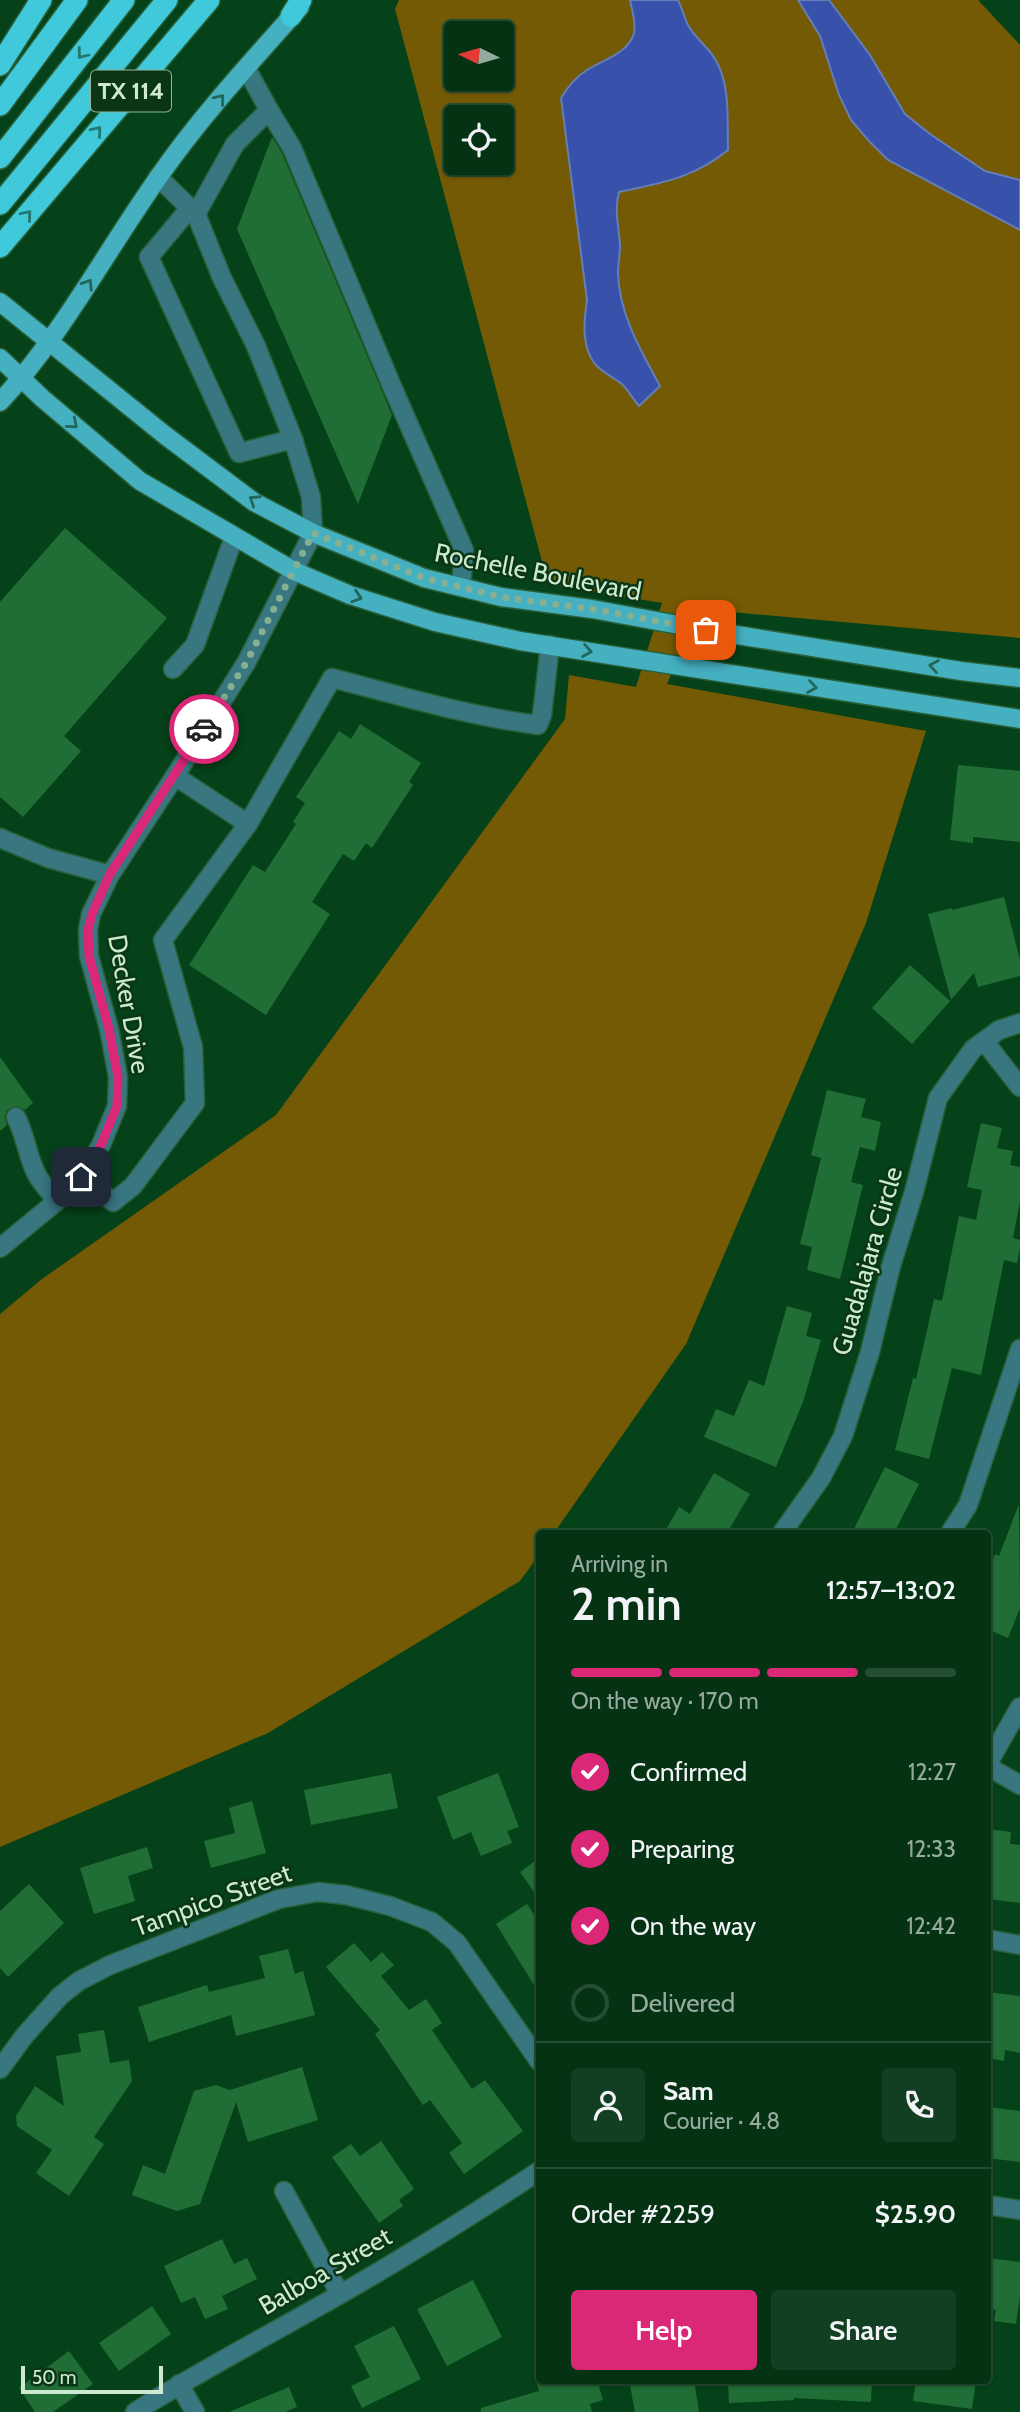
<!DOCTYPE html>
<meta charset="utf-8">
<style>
:root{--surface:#043213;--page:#123e21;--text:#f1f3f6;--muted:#97aaa0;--line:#254d33;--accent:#db2777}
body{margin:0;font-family:Cabin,sans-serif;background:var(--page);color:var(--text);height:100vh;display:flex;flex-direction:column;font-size:26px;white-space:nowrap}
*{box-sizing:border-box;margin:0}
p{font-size:23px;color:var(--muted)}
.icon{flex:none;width:38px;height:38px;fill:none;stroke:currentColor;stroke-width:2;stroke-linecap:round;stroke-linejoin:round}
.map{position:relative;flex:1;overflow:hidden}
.sheet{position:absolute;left:536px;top:1530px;width:455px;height:854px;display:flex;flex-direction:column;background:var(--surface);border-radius:7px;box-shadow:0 2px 5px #0004,0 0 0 2px var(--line)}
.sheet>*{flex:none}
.needle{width:46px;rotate:275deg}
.controls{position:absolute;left:444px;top:21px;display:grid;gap:14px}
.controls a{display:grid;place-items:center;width:70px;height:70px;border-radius:7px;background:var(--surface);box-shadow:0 2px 5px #0004,0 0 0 2px var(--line);font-size:35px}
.scale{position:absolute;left:21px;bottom:18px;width:142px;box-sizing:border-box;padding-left:7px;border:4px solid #cdead1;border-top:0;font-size:19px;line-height:24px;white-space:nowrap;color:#cdead1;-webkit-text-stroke:5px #0a3616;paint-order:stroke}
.pin{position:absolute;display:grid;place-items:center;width:60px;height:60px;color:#fff;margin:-30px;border-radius:14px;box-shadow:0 4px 10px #0006}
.courier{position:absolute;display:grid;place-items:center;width:70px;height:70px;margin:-35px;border:5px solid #db2777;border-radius:50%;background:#fff;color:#222;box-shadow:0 2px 9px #0007}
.summary em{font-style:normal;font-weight:600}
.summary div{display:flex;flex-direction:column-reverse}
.summary{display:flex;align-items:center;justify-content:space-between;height:119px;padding:0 35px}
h1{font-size:46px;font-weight:600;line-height:52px}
.bar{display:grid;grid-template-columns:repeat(4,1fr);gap:10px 7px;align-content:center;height:84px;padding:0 35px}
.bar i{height:9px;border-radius:5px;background:var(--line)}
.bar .selected{background:var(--accent)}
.bar p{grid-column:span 4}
.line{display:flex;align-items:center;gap:18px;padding:0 35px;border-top:2px solid var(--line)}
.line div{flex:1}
.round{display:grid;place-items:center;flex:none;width:74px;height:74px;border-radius:7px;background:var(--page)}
ol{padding:0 35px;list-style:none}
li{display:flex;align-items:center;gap:21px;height:77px}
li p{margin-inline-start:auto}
li .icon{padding:7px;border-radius:50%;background:var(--accent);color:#fff;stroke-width:4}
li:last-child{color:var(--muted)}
li i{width:38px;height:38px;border:4px solid var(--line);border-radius:50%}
.action{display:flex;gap:14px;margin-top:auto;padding:14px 35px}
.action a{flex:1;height:80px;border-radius:7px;background:var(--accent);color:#fff;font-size:28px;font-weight:600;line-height:80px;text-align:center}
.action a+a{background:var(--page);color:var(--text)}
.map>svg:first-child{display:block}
.green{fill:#745a05;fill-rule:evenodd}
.water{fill:#3851aa;stroke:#657fb6;stroke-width:2}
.building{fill:#206e35}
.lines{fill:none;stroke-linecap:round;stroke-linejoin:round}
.minor-casing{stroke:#29603a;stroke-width:21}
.major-casing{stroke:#29603a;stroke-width:21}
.highway-casing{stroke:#29603a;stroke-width:24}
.minor{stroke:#387680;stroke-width:18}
.major{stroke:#45b0c0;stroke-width:18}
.highway{stroke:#40c8db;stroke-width:21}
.oneway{stroke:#22786f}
.oneway2{stroke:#22675a}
.done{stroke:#87af91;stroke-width:7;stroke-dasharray:0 12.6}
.route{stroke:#db2777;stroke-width:9}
.labels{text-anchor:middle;stroke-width:5;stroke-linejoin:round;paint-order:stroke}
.shield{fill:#0a3616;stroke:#92b499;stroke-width:2}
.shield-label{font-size:24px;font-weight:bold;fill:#cdead1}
.street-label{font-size:26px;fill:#cdead1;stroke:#0a3616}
</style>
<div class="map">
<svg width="1020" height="2412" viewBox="0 0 1020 2412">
<rect width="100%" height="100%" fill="#054219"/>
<path class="green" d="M 399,0 L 978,0 L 1020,45 L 1020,638 L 698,609 L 667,684 L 926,731 L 866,923 L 686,1344 L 554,1533 L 539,1533 L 539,1555 L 520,1581 L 268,1733 L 0,1847 L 0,1314 L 42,1279 L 276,1115 L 565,719 L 569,675 L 636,687 L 662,603 L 548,584 L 395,9 ZM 457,33 L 502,33 L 502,79 L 457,79 ZM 457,117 L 502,117 L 502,163 L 457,163 Z"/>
<g class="water">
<path d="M 630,0 L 678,0 C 682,8 684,17 688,25 C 695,38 709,48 715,59 C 731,85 727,121 728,150 C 694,178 661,183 619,192 C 614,210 619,227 620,246 C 620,255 618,264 618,273 C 619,314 641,351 660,386 L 639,406 C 633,399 628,390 622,384 C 613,377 603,373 595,364 C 581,346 584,320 587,300 L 561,98 C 568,86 576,77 587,70 C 603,60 629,53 634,33 C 636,21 632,11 630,0 Z"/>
<path d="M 798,0 L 829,0 L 870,55 L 905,114 L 930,134 L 985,171 L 1020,180 L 1020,230 L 888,160 L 869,141 L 851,120 L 839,95 L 820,36 Z"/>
</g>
<g class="building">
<path d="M 272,137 L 282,153 L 392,415 L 358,504 L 237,229 Z"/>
<path d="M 65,528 L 167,618 L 64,736 L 81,751 L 23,817 L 0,797 L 0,602 Z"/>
<path d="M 360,724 L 421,763 L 409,782 L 413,785 L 372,848 L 366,843 L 354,861 L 343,854 L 312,902 L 330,914 L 266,1015 L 189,965 L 253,865 L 265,872 L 296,824 L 293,822 L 305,803 L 296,797 L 339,731 L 351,739 Z"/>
<path d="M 958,765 L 1020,771 L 1020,842 L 973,837 L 973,843 L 950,840 Z"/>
<path d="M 1004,897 L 1020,960 L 1020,976 L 978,987 L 974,973 L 951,1000 L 928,914 L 952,908 L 952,910 Z"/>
<path d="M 910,965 L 950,1001 L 912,1044 L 872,1008 Z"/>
<path d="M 0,1057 L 33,1103 L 25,1110 L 16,1106 L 7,1110 L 5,1117 L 7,1125 L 0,1131 Z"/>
<path d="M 827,1090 L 866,1099 L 861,1117 L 881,1122 L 875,1151 L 860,1147 L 851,1182 L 863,1185 L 840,1279 L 807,1270 L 812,1247 L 800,1244 L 821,1158 L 811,1155 Z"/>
<path d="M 981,1123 L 1002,1128 L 997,1148 L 1013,1151 L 1010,1165 L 1020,1167 L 1020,1201 L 1013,1238 L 1020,1240 L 1020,1248 L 1017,1263 L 1004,1260 L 981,1375 L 952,1368 L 929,1459 L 895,1450 L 913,1378 L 916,1379 L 934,1299 L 942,1301 L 959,1216 L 976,1220 L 982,1190 L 967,1187 Z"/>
<path d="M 787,1306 L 812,1313 L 806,1336 L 821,1340 L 803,1402 L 776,1467 L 704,1437 L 716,1409 L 734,1416 L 749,1380 L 764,1386 Z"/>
<path d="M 885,1467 L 919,1484 L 894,1533 L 852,1533 Z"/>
<path d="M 714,1473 L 750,1494 L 727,1533 L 664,1533 L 679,1507 L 690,1514 Z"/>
<path d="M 1019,1504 L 1020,1608 L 1008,1638 L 987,1629 L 987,1573 L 995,1554 L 999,1556 Z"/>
<path d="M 391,1773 L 398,1808 L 311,1825 L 304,1790 Z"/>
<path d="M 498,1773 L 519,1827 L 507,1831 L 512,1843 L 481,1856 L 471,1832 L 453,1840 L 437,1797 Z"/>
<path d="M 252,1801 L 266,1853 L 211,1868 L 204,1841 L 235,1833 L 229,1808 Z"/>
<path d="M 987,1829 L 1011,1832 L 1010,1844 L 1020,1845 L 1020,1903 L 987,1899 Z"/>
<path d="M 147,1847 L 153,1868 L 128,1876 L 135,1901 L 94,1914 L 80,1868 Z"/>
<path d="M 539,1858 L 539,1899 L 520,1872 Z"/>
<path d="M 29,1884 L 64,1923 L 8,1977 L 0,1968 L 0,1911 Z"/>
<path d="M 527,1904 L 539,1922 L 539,1993 L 496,1924 Z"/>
<path d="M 354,1943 L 371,1962 L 382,1952 L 394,1965 L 381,1976 L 409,2010 L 426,1999 L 442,2023 L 432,2030 L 472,2089 L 485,2080 L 523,2131 L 464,2174 L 449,2153 L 462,2143 L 430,2100 L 423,2105 L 375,2034 L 380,2030 L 326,1967 Z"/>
<path d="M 288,1949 L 295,1974 L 303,1971 L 315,2015 L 236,2036 L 231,2015 L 149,2042 L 138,2007 L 207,1985 L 209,1992 L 265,1978 L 259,1956 Z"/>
<path d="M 987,1992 L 1020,1996 L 1020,2053 L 1005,2050 L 1004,2061 L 987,2058 Z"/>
<path d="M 104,2030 L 110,2063 L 129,2060 L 132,2081 L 94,2137 L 104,2144 L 69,2196 L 36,2173 L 52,2150 L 17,2126 L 16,2116 L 35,2086 L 64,2106 L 56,2056 L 81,2052 L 78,2034 Z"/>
<path d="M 302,2067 L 318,2120 L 248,2142 L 236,2102 L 200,2204 L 177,2211 L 132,2195 L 143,2165 L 165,2174 L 194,2091 L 216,2085 L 230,2090 Z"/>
<path d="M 987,2107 L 1020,2111 L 1020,2162 L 987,2158 Z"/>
<path d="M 381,2141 L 414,2189 L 399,2200 L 403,2206 L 379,2223 L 332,2157 L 351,2144 L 360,2156 Z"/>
<path d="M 222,2239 L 234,2264 L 247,2258 L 257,2279 L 222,2296 L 228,2309 L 205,2319 L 195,2297 L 181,2303 L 164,2266 Z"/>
<path d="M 987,2258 L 1020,2262 L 1020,2296 L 1016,2324 L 994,2321 L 996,2310 L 987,2309 Z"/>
<path d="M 473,2280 L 502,2337 L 447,2366 L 417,2309 Z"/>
<path d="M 152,2306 L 171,2334 L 119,2371 L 99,2343 Z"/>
<path d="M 394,2326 L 421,2379 L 362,2408 L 351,2386 L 370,2377 L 354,2346 Z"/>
<path d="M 69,2351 L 93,2384 L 53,2412 L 35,2412 L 19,2388 Z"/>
<path d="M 536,2380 L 597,2380 L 603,2400 L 590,2404 L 592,2412 L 481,2412 L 481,2408 L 539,2391 Z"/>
<path d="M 629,2380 L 694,2380 L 699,2412 L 635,2412 Z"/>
<path d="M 728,2380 L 872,2380 L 871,2402 L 794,2398 L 794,2400 L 729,2403 Z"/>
<path d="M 916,2380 L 976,2380 L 972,2409 L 913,2401 Z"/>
<path d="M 289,2387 L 297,2407 L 285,2412 L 229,2412 Z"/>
</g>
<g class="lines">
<g class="minor-casing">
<g id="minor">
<path d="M 246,68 L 269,110"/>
<path d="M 190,208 L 149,257 L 239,453 L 293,439"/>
<path d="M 196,214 L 235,144 L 269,110 L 292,148 L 391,384 L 464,550 L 461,587"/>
<path d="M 173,669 L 195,645 L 234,537"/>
<path d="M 248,824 L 332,678 C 400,696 469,716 538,725 L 542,715 L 550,645"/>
<path d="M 0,838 L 48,858 L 110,875"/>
<path d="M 984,1041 L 1020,1087"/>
<path d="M 16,1117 C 26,1136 27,1156 37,1175 C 42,1184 51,1193 57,1201"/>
<path d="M 81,1177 L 113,1202 L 133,1186 L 195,1103 L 193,1047 L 163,940 L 248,824 L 175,776"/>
<path d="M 0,1248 L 57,1201 L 81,1177 L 101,1145 L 117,1106 L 118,1077 L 109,1029 L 89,956 L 88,930 L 91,914 L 110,875 L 175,776 L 246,663 L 313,533 L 311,497 L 293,439 L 256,346 L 222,278 L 196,214 L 158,177"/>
<path d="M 782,1533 L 821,1478 L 843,1436 L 870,1352 L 891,1266 L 914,1192 L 938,1098 L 973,1049 L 999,1030 L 1020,1023"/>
<path d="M 950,1533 L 968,1505 L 1020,1349"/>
<path d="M 987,1765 L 1020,1707"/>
<path d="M 987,1766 L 1020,1785"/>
<path d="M 987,1939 L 1020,1945"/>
<path d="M 0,2069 L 25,2035 L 60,1996 L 79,1981 L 110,1965 L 279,1899 L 318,1892 L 346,1895 L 390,1906 L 432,1922 L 457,1943 L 539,2061"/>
<path d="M 284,2191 L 340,2294"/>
<path d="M 987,2205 L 1020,2210"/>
<path d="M 179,2384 L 195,2412"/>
<path d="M 135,2412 C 201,2370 271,2334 339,2295 C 407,2256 474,2214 539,2171"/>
</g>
</g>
<g class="major-casing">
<g id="major">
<path d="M 0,302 L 166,436 L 254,502 L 313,533 L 424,578 L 501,597 L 592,609 L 706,630 L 961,671 L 1020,678"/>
<path d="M 0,358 L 42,398 L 140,481 L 294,571 L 350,595 L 435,622 L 520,641 L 1020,719"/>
<path d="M 0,402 C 63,334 106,251 160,175 C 201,116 252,61 300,7"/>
</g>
</g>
<g class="highway-casing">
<g id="highway">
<path d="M 291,16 L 301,0"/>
<path d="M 0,65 L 41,0"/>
<path d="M 0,105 L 77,0"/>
<path d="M 0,158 L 124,0"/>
<path d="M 0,204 L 167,0"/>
<path d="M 0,247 L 209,0"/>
</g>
</g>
<use href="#minor" class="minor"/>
<use href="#major" class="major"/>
<use href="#highway" class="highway"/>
</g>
<defs><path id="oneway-chevron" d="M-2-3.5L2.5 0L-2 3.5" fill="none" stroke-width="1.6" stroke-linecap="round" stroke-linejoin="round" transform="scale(1.75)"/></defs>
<g class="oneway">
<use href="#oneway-chevron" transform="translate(82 54) rotate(128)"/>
<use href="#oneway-chevron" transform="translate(97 131) rotate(-50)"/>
<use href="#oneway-chevron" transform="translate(27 215) rotate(-50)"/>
</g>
<g class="oneway2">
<use href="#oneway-chevron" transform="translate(220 99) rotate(-51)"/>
<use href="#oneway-chevron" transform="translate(88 284) rotate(-57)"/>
<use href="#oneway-chevron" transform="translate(73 424) rotate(40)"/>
<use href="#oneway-chevron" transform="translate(254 500) rotate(-147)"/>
<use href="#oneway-chevron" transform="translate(357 597) rotate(18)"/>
<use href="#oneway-chevron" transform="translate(587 651) rotate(9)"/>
<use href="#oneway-chevron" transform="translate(934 666) rotate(-171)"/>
<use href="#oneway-chevron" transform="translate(812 687) rotate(9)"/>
</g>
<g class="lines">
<path class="done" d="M 204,729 L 246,663 L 313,533 L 424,578 L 501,597 L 592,609 L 706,630"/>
<path class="route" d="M 81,1177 L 101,1145 L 117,1106 L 118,1077 L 109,1029 L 89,956 L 88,930 L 92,914 L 110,874 L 204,729"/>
</g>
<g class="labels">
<rect class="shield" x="91" y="70.5" width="80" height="41" rx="5"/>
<g class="shield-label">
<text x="131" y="99">TX 114</text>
</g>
<g class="street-label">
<text transform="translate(538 572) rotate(11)" y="9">Rochelle Boulevard</text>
<text transform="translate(129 1004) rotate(80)" y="9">Decker Drive</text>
<text transform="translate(867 1261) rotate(-74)" y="9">Guadalajara Circle</text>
<text transform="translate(212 1900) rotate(-20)" y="9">Tampico Street</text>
<text transform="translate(325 2271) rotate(-30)" y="9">Balboa Street</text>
</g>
</g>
</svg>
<div class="controls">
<a><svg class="needle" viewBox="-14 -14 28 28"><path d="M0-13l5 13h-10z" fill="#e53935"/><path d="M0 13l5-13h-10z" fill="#97aaa0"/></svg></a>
<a><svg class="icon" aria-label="locate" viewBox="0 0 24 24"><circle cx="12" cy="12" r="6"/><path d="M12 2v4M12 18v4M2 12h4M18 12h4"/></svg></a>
</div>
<div class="scale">50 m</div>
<div class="pin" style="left:706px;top:630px;background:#ea580c"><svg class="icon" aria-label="bag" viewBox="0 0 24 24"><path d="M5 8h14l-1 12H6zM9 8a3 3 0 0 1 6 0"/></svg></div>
<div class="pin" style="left:81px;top:1177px;background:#1f2937"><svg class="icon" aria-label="home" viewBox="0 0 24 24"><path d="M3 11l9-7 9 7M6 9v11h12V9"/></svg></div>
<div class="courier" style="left:204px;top:729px"><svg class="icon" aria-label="car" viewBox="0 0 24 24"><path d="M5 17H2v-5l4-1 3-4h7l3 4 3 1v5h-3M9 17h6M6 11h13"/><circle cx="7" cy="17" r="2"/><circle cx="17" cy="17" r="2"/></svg></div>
<section class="sheet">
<div class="summary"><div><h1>2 min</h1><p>Arriving in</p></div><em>12:57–13:02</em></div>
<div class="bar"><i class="selected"></i><i class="selected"></i><i class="selected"></i><i></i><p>On the way · 170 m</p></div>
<ol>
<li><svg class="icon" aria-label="check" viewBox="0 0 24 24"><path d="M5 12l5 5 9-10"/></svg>Confirmed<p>12:27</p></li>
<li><svg class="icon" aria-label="check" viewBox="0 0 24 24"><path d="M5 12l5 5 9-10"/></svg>Preparing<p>12:33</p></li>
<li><svg class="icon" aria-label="check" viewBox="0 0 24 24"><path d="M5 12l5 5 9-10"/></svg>On the way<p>12:42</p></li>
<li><i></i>Delivered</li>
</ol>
<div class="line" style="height:126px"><a class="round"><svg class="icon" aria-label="person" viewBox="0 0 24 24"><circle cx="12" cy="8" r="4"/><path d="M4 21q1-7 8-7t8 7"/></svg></a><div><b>Sam</b><p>Courier · 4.8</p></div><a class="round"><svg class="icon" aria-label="phone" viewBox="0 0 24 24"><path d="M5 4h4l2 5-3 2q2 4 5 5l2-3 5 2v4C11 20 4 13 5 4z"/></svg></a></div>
<div class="line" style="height:91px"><div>Order #2259</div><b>$25.90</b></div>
<div class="action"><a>Help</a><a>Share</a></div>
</section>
</div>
